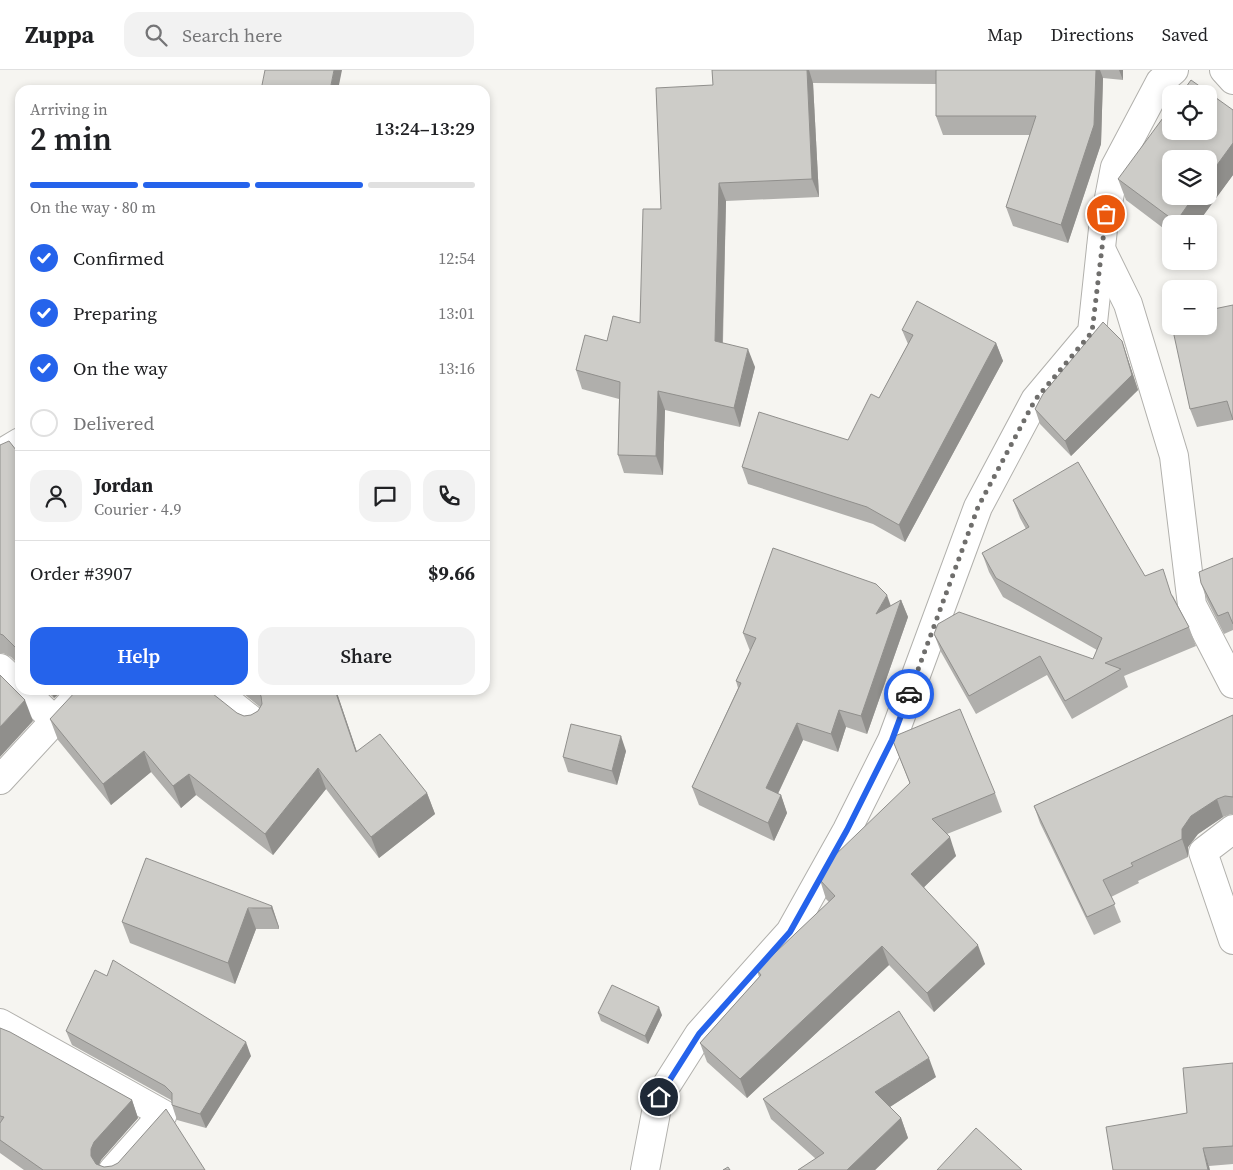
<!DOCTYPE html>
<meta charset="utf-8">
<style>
:root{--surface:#fff;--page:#f2f2f2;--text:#202124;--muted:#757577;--line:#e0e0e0;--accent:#2563eb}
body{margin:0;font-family:"Source Serif 4",serif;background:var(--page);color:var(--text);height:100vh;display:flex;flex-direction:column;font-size:19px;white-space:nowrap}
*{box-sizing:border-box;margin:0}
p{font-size:16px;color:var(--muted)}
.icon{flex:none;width:28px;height:28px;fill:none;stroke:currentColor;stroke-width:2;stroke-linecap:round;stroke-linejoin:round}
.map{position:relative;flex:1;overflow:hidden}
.details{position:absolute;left:15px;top:15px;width:475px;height:610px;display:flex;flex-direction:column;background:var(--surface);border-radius:15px;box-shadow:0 2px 8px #0003}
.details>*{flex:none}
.fabs{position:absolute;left:1162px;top:15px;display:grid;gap:10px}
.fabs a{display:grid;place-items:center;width:55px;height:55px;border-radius:10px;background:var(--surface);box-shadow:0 2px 8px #0003;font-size:25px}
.pin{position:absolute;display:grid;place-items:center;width:42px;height:42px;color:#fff;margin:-21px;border:2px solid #fff;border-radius:50%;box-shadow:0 1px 5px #0007}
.courier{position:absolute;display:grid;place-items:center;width:50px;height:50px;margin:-25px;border:4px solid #2563eb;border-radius:50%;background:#fff;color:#222;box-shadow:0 1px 6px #0007}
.overview em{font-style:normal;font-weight:600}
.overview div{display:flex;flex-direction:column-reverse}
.overview{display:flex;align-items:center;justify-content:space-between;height:85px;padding:0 15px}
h1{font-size:32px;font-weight:600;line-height:38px}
.bar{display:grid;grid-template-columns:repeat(4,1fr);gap:8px 5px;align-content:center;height:60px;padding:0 15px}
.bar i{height:6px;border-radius:4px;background:var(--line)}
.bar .selected{background:var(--accent)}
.bar p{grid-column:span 4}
.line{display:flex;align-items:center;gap:12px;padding:0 15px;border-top:1px solid var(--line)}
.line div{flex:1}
.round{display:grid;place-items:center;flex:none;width:52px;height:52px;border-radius:15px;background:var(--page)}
ol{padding:0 15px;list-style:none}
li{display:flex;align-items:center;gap:15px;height:55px}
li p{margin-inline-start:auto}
li .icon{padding:5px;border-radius:50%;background:var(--accent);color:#fff;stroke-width:4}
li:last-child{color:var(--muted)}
li i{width:28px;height:28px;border:2px solid var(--line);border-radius:50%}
.cta{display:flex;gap:10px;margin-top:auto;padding:10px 15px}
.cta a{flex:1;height:58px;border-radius:15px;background:var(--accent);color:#fff;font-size:20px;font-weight:600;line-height:58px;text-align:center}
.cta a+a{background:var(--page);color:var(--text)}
header{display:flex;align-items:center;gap:30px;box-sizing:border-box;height:70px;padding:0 25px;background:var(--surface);border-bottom:1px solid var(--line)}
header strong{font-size:24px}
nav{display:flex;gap:28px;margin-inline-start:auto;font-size:18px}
.search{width:350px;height:45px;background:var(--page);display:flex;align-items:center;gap:12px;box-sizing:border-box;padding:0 18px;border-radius:15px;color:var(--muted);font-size:19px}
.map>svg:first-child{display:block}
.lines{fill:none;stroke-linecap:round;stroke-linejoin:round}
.minor-casing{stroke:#b1b0ac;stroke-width:30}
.minor{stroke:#fff;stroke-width:28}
.wall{fill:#b0afac}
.shaded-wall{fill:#908f8c}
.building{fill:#cdccc8;stroke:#908f8c}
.done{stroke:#6f6e6c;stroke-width:5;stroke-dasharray:0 9}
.route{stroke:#2563eb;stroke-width:6}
</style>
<header>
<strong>Zuppa</strong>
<div class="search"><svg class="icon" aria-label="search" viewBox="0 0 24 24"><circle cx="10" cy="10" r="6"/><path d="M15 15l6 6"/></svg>Search here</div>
<nav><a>Map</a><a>Directions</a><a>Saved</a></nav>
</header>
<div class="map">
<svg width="1233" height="1100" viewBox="0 0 1233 1100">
<rect width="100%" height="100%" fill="#f6f5f1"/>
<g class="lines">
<g class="minor-casing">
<g id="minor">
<path d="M 1224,0 L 1233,10"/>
<path d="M 1101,179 L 1128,234 L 1174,386 L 1192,535 L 1233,614"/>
<path d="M 0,384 L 20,372"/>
<path d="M 0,598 L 20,617"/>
<path d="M 23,620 L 55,651"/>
<path d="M 214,620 L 254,652"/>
<path d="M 0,710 L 83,620"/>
<path d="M 1233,759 L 1203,782 L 1233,870"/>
<path d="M 0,953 L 163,1044 L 113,1100"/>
<path d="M 645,1100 L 659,1027 L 699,964 L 790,862 L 847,760 L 892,670 L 978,437 L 1035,330 L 1092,262 L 1103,159 L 1115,97 L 1160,12 L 1174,0"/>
</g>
</g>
<use href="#minor" class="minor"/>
</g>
<g class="wall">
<path d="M 712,0 L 1123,0 L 1123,10 L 1103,8 L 1101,74 L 1068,173 L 1013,156 L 1006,137 L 1030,65 L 943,65 L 936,46 L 936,14 L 813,13 L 819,127 L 726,131 L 723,273 L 755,297 L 740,357 L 665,340 L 663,405 L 624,403 L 618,385 L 619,329 L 582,319 L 576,300 L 607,271 L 640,253 L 661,139 L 713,15 Z"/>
<path d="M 1233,40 L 1233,105 L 1197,154 L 1171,154 L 1171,164 L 1126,130 L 1118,109 Z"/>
<path d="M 1209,256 L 1233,350 L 1197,357 L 1190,339 Z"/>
<path d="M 902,260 L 996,273 L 1003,291 L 905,472 L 873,454 L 748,414 L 742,397 L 848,370 L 879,328 L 908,274 Z"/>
<path d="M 1122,271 L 1138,320 L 1071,386 L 1040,354 L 1035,339 Z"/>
<path d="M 0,375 L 20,385 L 20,596 L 11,587 L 3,583 L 0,583 Z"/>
<path d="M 1013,430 L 1145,506 L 1173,526 L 1189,557 L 1196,576 L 1124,606 L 1128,617 L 1072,649 L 1047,605 L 976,644 L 941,582 L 934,564 L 1093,589 L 1097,580 L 1003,527 L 989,502 L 982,483 L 1026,459 L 1020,448 Z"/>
<path d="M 1233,488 L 1233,560 L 1224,564 L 1207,530 L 1201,513 Z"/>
<path d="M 901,530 L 908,547 L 867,664 L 846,657 L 838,682 L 803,670 L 778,724 L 781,725 L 787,743 L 774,771 L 699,735 L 692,717 L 738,618 L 736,611 L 750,581 L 743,563 L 891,536 Z"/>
<path d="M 45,620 L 63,620 L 54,628 Z"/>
<path d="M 239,620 L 336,620 L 357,682 L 427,723 L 435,744 L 379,788 L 326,719 L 273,785 L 196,725 L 181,738 L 151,702 L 111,735 L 58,670 L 50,649 L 237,643 L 244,646 L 251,645 L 258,641 L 260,637 Z"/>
<path d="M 1233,645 L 1233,744 L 1231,744 L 1223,747 L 1198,764 L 1188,777 L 1188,787 L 1138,811 L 1139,813 L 1111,827 L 1121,852 L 1094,865 L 1040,753 L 1034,736 Z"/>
<path d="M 893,671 L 995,723 L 1002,742 L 947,764 L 956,786 L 924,817 L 985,894 L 934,942 L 889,895 L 747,1028 L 707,992 L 700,973 L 759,907 L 757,900 L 829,832 L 826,829 L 820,810 L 910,714 Z"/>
<path d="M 626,681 L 617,715 L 568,702 L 563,687 Z"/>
<path d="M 272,836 L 279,857 L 279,859 L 256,859 L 235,914 L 130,873 L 122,852 Z"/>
<path d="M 598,943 L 662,945 L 648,974 L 601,951 Z"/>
<path d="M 0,958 L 132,1030 L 138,1048 L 101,1090 L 99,1095 L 104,1097 L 205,1100 L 24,1100 L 0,1083 Z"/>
<path d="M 66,961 L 251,986 L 206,1058 L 177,1050 L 172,1035 L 172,1032 L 171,1030 L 72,975 Z"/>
<path d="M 1233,993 L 1233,1094 L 1209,1096 L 1187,1043 Z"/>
<path d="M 936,1007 L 890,1037 L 901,1048 L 908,1068 L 875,1100 L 798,1100 L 816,1089 L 771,1049 L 763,1029 Z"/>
</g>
<g class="shaded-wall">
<path d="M 334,0 L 342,0 L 338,20 L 330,20 Z"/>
<path d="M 807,0 L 809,0 L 813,13 L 819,127 L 812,109 Z"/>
<path d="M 1096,0 L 1100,0 L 1103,8 L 1101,74 L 1068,173 L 1061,155 Z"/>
<path d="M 1119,0 L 1123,0 L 1123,10 Z"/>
<path d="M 1233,73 L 1233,105 L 1197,154 L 1177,154 L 1176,152 L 1194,126 L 1209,126 L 1209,106 Z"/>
<path d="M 719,113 L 726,131 L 722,290 L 715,271 Z"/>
<path d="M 1122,271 L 1138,320 L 1071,386 L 1065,371 Z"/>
<path d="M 996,273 L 1003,291 L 905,472 L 899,455 Z"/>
<path d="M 748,279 L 755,297 L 740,357 L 734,338 Z"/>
<path d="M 658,321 L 665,340 L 663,405 L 656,386 Z"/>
<path d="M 887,525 L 893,542 L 876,544 Z"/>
<path d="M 901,530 L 908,547 L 867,664 L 861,646 Z"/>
<path d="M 51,620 L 63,620 L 54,628 Z"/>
<path d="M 335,620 L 336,620 L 364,703 L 356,682 Z"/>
<path d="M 25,630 L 33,651 L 0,687 L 0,657 Z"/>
<path d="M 839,640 L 846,657 L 838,682 L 831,664 Z"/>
<path d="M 797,653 L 803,670 L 772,736 L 766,718 Z"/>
<path d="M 621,666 L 626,681 L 617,715 L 612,701 Z"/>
<path d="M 144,681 L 151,702 L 111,735 L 103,714 Z"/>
<path d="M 318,698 L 326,719 L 273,785 L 265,764 Z"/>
<path d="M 189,704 L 196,725 L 181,738 L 173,716 Z"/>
<path d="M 427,723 L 435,744 L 379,788 L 371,767 Z"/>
<path d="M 781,725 L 787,743 L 774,771 L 768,753 Z"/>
<path d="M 1217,729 L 1223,747 L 1198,764 L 1188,777 L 1188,787 L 1182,769 L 1182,759 L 1191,746 Z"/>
<path d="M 950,767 L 956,786 L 918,823 L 911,804 Z"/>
<path d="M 272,836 L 279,857 L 279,859 L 271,838 Z"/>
<path d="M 248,838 L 256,859 L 235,914 L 228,893 Z"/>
<path d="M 978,875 L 985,894 L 934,942 L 927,923 Z"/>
<path d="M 882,876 L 889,895 L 747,1028 L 740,1009 Z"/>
<path d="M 659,937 L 662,945 L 648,974 L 645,966 Z"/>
<path d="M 246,972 L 251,986 L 206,1058 L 200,1044 Z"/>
<path d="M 929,988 L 936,1007 L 882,1042 L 875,1022 Z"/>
<path d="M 132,1030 L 138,1048 L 101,1090 L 98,1097 L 91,1086 L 91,1079 L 94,1072 Z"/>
<path d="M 901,1048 L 908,1068 L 875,1100 L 847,1100 Z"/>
<path d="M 1203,1078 L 1209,1096 L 1210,1100 L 1208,1100 Z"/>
</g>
<g class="building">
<path d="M 265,0 L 334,0 L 330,20 L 261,20 Z"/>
<path d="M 712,0 L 807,0 L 812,109 L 719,113 L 715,271 L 748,279 L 734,338 L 658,321 L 656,386 L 618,385 L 620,312 L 576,300 L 585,265 L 607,271 L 613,246 L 640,253 L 643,139 L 661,139 L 656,18 L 713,15 Z"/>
<path d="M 936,0 L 1096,0 L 1094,55 L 1061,155 L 1006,137 L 1036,46 L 936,46 Z"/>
<path d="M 1191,10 L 1233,40 L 1233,73 L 1209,106 L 1209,89 L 1171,89 L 1171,126 L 1194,126 L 1176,152 L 1118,109 L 1171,37 L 1171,61 L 1209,61 L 1209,24 L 1181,24 Z"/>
<path d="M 917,231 L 996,273 L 899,455 L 867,437 L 742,397 L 759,342 L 848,370 L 871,324 L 879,328 L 913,265 L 902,260 Z"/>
<path d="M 1233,235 L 1233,350 L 1227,331 L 1190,339 L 1172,256 L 1209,256 L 1209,240 Z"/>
<path d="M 1103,252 L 1122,271 L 1132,305 L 1065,371 L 1035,339 L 1043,324 Z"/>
<path d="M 9,371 L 20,385 L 20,582 L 3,565 L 0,564 L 0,375 Z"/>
<path d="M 1078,392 L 1145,506 L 1163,499 L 1171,524 L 1189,557 L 1105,593 L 1121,599 L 1065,631 L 1040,586 L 969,626 L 934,564 L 938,554 L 959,542 L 1093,589 L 1102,568 L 996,508 L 982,483 L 1029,457 L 1013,430 Z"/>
<path d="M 773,478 L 876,514 L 887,525 L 876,544 L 901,530 L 861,646 L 839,640 L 831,664 L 797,653 L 766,718 L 781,725 L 768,753 L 692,717 L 741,613 L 736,611 L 756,568 L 743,563 Z"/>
<path d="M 1233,488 L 1233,554 L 1228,542 L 1218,546 L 1201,513 L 1199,502 Z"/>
<path d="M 0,605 L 25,630 L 0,657 Z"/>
<path d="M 77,620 L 208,620 L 237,643 L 244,646 L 251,645 L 258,641 L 262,634 L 261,626 L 257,620 L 335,620 L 356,682 L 380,664 L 427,723 L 371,767 L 318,698 L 265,764 L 189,704 L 173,716 L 144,681 L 103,714 L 50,649 Z"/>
<path d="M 960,639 L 995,723 L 932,749 L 950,767 L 911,804 L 978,875 L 927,923 L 882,876 L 740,1009 L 700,973 L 761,905 L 757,900 L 835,826 L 820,810 L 832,788 L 910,713 L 893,671 L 895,666 Z"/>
<path d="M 1233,645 L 1233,727 L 1225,726 L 1217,729 L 1191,746 L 1182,759 L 1182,769 L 1131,793 L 1133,796 L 1103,810 L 1115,834 L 1087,847 L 1034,736 Z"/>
<path d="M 571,654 L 621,666 L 612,701 L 563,687 Z"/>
<path d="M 146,788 L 272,836 L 271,838 L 248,838 L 228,893 L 122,852 Z"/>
<path d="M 113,890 L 246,972 L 200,1044 L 172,1035 L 172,1023 L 165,1016 L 66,961 L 95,900 L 107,906 Z"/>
<path d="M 612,915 L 659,937 L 645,966 L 598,943 Z"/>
<path d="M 899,941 L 929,988 L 875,1022 L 901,1048 L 847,1100 L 798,1100 L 824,1083 L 763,1029 Z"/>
<path d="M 0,958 L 10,962 L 132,1030 L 94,1072 L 91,1079 L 91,1086 L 96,1094 L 104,1097 L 112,1096 L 118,1093 L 166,1039 L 205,1100 L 43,1100 L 0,1070 L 0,1053 L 4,1047 L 0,1046 Z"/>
<path d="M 1233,993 L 1233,1076 L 1203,1078 L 1208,1100 L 1113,1100 L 1106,1057 L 1187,1043 L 1183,998 Z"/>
<path d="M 976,1058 L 1022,1100 L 937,1100 Z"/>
<path d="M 728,1097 L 730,1100 L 723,1100 Z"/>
</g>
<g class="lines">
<path class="done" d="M 909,624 L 978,437 L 1035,330 L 1092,262 L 1106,144"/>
<path class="route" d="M 659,1027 L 699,964 L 790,862 L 847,760 L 892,670 L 909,624"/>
</g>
</svg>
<div class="fabs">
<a><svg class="icon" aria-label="locate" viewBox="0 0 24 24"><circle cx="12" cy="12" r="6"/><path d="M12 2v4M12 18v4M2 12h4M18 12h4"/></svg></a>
<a><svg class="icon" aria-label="layers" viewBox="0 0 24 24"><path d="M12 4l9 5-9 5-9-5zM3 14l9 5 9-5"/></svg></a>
<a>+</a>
<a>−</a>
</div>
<div class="pin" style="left:1106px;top:144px;background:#ea580c"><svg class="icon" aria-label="bag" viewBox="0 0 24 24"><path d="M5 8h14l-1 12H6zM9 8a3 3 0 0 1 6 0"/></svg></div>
<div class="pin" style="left:659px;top:1027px;background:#1f2937"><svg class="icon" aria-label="home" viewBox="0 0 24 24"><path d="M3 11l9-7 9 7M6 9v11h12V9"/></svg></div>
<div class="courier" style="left:909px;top:624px"><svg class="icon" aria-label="car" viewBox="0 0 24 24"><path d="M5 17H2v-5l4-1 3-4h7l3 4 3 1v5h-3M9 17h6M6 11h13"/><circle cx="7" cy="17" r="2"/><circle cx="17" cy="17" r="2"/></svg></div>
<section class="details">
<div class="overview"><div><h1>2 min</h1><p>Arriving in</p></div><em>13:24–13:29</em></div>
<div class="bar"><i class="selected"></i><i class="selected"></i><i class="selected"></i><i></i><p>On the way · 80 m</p></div>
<ol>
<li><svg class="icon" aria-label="check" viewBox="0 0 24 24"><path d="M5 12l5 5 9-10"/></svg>Confirmed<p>12:54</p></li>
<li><svg class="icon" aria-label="check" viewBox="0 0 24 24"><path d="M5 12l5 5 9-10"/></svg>Preparing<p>13:01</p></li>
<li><svg class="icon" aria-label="check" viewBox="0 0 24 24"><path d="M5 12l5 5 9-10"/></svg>On the way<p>13:16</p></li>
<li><i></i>Delivered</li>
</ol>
<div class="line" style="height:90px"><a class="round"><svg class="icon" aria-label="person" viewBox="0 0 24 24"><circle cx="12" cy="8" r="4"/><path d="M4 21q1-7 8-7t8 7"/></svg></a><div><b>Jordan</b><p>Courier · 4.9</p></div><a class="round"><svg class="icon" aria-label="chat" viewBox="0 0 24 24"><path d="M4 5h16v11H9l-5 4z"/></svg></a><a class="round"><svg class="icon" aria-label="phone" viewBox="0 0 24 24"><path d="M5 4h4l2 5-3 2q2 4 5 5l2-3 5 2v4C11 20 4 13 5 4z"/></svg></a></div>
<div class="line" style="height:65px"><div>Order #3907</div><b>$9.66</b></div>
<div class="cta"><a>Help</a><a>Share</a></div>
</section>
</div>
